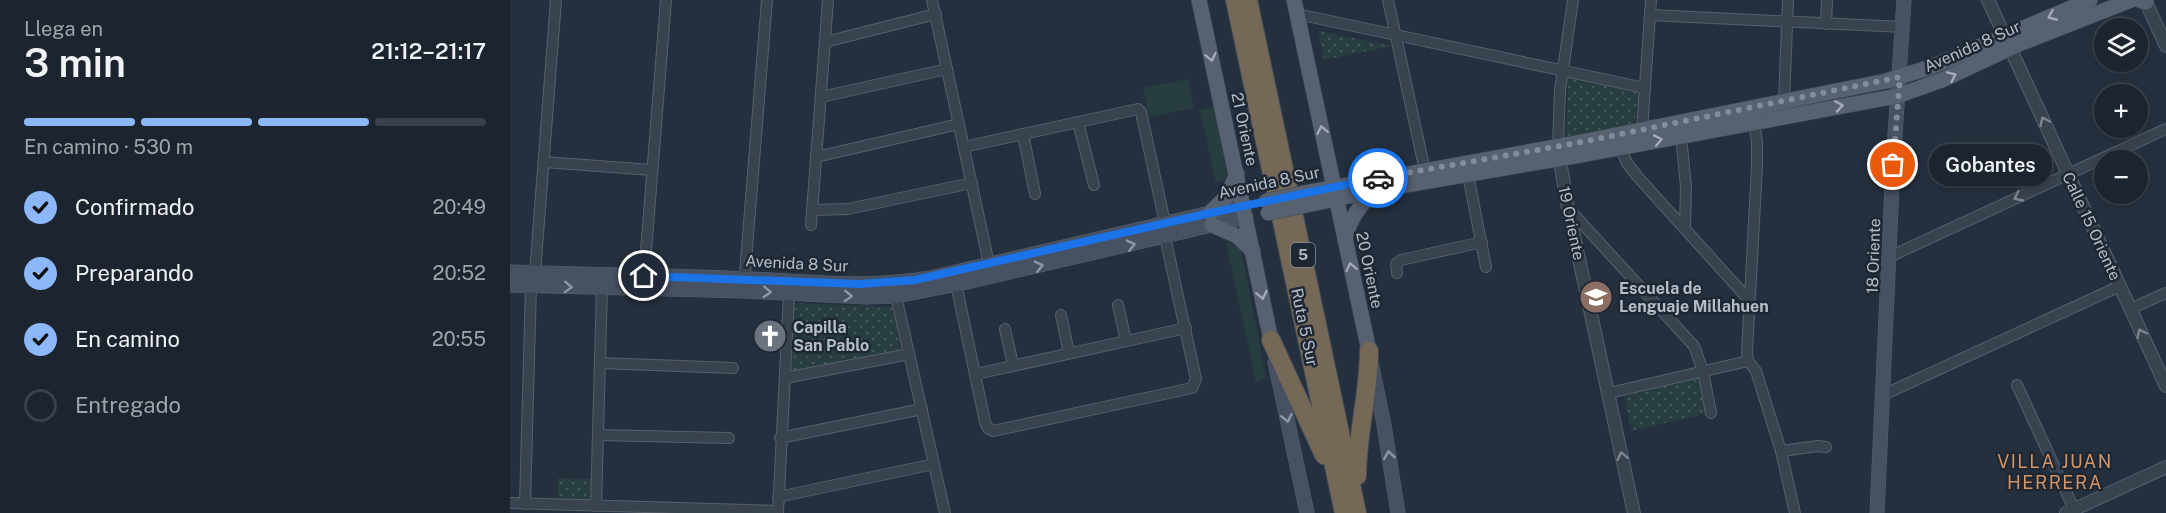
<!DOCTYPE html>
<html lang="es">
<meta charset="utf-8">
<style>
:root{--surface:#1c242f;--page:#29303b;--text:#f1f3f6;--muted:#a0a4aa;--line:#3a414b;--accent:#8cb7f8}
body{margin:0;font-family:"Public Sans",sans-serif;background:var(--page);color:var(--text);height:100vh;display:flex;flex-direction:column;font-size:22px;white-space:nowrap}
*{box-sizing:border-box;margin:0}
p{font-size:20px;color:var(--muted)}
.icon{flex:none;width:33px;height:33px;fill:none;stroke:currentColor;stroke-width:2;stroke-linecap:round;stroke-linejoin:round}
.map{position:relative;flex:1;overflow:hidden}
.details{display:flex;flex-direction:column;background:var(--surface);width:510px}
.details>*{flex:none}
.buttons{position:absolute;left:1584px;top:18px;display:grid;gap:12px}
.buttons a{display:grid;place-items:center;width:54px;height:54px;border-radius:50%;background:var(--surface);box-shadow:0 3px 9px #0003,0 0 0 2px var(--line);font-size:30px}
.pin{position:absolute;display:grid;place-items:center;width:51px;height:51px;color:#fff;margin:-26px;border:3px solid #fff;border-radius:50%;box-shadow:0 2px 6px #0007}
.courier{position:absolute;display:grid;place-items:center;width:60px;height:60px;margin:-30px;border:4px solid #1a73e8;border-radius:50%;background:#fff;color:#222;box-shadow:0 2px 8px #0007}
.bubble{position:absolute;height:42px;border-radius:21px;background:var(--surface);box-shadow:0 3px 9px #0003,0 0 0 2px var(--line);font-size:20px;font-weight:600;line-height:42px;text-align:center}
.overview em{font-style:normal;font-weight:600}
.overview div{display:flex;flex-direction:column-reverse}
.overview{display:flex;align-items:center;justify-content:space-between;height:102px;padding:0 24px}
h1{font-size:39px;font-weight:600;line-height:45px}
.bar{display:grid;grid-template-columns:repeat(4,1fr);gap:9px 6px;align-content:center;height:72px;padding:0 24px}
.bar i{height:8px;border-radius:4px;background:var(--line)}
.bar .current{background:var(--accent)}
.bar p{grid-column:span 4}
ol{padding:0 24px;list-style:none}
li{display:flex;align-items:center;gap:18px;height:66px}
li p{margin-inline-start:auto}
li .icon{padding:6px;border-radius:50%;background:var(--accent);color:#111;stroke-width:4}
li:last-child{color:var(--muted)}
li i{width:33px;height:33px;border:3px solid var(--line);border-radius:50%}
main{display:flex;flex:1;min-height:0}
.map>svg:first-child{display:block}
.grass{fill:#273d40}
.park{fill:url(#park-dots)}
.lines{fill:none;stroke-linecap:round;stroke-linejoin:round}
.minor-casing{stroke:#57606c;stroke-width:12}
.tertiary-casing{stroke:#57606c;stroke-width:14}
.secondary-casing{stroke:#57606c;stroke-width:15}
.primary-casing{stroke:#424b58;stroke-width:16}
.motorway-casing{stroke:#444d59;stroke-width:20}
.minor{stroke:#39424f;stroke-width:10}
.tertiary{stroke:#39424f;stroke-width:12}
.secondary{stroke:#475162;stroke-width:14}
.primary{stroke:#57616f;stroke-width:15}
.motorway{stroke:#756856;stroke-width:18}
.primary-bridge-casing{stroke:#424b58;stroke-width:16;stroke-linecap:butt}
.primary-bridge{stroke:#57616f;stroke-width:15}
.oneway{stroke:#a2abb7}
.oneway2{stroke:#7d8692}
.oneway3{stroke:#8e97a5}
.done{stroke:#838c99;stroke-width:6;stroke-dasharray:0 10.8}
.route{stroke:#1a73e8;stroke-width:8}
.labels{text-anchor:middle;stroke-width:5;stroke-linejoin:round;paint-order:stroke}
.shield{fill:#1e2734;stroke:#88909c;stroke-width:1.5}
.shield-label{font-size:15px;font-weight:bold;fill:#b5bdc9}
.street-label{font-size:16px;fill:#b5bdc9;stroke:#1e2734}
.poi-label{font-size:16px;font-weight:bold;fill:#b5bdc9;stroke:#1e2734;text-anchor:start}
.neighbourhood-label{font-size:18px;letter-spacing:1.5px;fill:#d59464;stroke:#1e2734}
</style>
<main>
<section class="details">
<div class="overview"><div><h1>3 min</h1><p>Llega en</p></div><em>21:12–21:17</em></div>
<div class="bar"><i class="current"></i><i class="current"></i><i class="current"></i><i></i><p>En camino · 530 m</p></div>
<ol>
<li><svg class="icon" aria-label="check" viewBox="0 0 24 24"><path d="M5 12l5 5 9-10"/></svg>Confirmado<p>20:49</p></li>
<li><svg class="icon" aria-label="check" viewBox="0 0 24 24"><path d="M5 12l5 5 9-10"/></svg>Preparando<p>20:52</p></li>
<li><svg class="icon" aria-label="check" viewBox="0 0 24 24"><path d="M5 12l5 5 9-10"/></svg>En camino<p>20:55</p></li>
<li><i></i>Entregado</li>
</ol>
</section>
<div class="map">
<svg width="1656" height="513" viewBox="0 0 1656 513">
<defs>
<pattern id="park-dots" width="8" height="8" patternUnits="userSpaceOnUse" patternTransform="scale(1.5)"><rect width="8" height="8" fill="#273d40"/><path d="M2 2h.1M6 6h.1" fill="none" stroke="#44575a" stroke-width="1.8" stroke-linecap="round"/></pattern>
</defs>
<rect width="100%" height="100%" fill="#25303f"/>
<g class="grass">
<path d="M 678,79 L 684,108 L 639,117 L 633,88 Z"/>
<path d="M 705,106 L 718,179 L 706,183 L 690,110 Z"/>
<path d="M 716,242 L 731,249 L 756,377 L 746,383 Z"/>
</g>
<g class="park">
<path d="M 808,31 L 882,46 L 814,60 Z"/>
<path d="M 1058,77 L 1129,91 L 1124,127 L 1056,137 Z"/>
<path d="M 283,303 L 383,307 L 391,352 L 281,373 Z"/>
<path d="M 1191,377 L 1199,413 L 1121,431 L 1114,396 Z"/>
<path d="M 48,478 L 81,479 L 80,500 L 48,499 Z"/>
</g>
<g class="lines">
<g class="minor-casing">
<g id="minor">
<path d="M 422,0 L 479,264"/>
<path d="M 878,0 L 915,171"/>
<path d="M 787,14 L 1135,88"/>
<path d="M 1140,15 L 1393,27"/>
<path d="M 1316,24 L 1317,0"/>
<path d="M 315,42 L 426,14"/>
<path d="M 311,97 L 437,69"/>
<path d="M 1274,102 L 1278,0"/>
<path d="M 568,122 L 584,185"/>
<path d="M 1244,122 L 1247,142 L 1247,166 L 1237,352 L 1238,361 L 1246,371 L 1271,451 L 1285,513"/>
<path d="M 1132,130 L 1141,0"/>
<path d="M 513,134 L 525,194"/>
<path d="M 1171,136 L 1176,187 L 1175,228"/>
<path d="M 1048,146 L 1050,90 L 1063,0"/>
<path d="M 454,147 L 628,109 L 631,112 L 655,223"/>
<path d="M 1110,147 L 1117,163 L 1127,176 L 1239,300"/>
<path d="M 306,157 L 449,124"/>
<path d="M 34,162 L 142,170"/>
<path d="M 958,175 L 976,267"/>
<path d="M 1058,208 L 1184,346 L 1193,371 L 1201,413"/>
<path d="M 302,210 L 338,209 L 462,183"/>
<path d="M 301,225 L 318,0"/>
<path d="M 1379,257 L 1656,129"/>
<path d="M 25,273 L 46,0"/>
<path d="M 887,273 L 886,264 L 891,260 L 972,242"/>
<path d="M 134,276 L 156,0"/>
<path d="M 446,284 L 475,422 L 478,428 L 483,431 L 682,388 L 686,379 L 655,237"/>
<path d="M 234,285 L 257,0"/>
<path d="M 386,296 L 435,513"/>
<path d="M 608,305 L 616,341"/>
<path d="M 1620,309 L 1656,293"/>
<path d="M 551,315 L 559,353"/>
<path d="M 495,329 L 503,365"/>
<path d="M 90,363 L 223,368"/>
<path d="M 466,374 L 676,328"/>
<path d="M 275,378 L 399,354"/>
<path d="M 1507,385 L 1564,509"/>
<path d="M 1099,393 L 1238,361"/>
<path d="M 1373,395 L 1610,286"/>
<path d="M 88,435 L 219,438"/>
<path d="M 270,438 L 412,409"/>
<path d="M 1271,451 L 1308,446 L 1316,447"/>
<path d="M 268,497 L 424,464"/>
<path d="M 0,503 L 268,511"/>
<path d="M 15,504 L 21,286"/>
<path d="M 86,506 L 92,287"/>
<path d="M 268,513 L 279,294"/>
</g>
</g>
<g class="tertiary-casing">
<g id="tertiary">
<path d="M 1478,0 L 1656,386"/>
<path d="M 1635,0 L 1656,46"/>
<path d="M 1048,150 L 1058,208 L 1124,513"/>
<path d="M 1556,513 L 1656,467"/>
</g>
</g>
<g class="secondary-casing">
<g id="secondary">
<path d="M 0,272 C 79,275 158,275 238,279 C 299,281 359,289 420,278 L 734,205"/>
<path d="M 0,285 L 234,291 L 356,297 L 386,296 L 453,283 L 736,217"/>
<path d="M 765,362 L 797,513"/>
<path d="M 862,367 L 874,425 L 888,513"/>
<path d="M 1367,513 L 1383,165 L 1394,0"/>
</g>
</g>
<g class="primary-casing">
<g id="primary">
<path d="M 689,0 L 761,340"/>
<path d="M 784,0 L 859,351"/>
<path d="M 1629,0 L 1636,2"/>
<path d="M 794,193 L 1067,143 L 1376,81 L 1421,67 L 1580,0"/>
<path d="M 797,205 L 867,190 L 1065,156 L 1387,96 L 1432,80 L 1509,44 L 1621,0"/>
<path d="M 700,213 L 717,196 L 727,174"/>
<path d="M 702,225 L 727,236 L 743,251"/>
<path d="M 835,238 C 840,219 850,204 865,192"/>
</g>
</g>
<g class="motorway-casing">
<g id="motorway">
<path d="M 725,0 L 834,513"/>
<path d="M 738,0 L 847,513"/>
<path d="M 761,340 L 814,455"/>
<path d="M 847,476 C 847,434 859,393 859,351"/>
</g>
</g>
<use href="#minor" class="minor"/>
<use href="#tertiary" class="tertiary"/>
<use href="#secondary" class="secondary"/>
<use href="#primary" class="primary"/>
<use href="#motorway" class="motorway"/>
<g class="primary-bridge-casing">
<g id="primary-bridge">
<path d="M 756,201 L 794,193"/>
<path d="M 758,213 L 797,205"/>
</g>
</g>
<use href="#primary-bridge" class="primary-bridge"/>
</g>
<defs><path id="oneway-chevron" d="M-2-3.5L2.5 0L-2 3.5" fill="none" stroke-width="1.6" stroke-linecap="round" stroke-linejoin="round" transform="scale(1.5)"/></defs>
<g class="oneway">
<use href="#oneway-chevron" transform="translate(1542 16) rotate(157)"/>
<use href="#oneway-chevron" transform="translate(701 57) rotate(78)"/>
<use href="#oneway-chevron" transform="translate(1442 76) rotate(-24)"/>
<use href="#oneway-chevron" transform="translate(1329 106) rotate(-9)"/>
<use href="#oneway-chevron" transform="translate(812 130) rotate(-102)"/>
<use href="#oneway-chevron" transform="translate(1148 140) rotate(-11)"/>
<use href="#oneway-chevron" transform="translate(841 267) rotate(-102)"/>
<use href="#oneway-chevron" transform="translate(752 295) rotate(79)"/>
</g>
<g class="oneway2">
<use href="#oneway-chevron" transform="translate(1534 121) rotate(-115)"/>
<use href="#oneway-chevron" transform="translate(1508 197) rotate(155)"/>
<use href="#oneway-chevron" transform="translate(1631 333) rotate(-115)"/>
<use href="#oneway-chevron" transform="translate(1112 456) rotate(-102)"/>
</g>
<g class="oneway3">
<use href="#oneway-chevron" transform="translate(621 245) rotate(-13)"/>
<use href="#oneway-chevron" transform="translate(529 266) rotate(-13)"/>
<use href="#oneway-chevron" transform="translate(58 287) rotate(2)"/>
<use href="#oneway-chevron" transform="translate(257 292) rotate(3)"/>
<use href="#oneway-chevron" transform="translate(338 296) rotate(2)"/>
<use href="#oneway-chevron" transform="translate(777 418) rotate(78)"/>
<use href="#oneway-chevron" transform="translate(879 455) rotate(-99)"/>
</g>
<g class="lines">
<path class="done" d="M 868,178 L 1067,143 L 1390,77 L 1383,165"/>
<path class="route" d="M 134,276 L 350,284 L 405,280 L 700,213 L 868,178"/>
</g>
<defs>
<g id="school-disc" transform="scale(1.725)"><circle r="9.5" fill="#8d6e63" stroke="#1e2734"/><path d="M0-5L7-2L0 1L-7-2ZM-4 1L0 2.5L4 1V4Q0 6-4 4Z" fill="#fff"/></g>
<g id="church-disc" transform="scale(1.725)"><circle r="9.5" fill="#6b7280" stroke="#1e2734"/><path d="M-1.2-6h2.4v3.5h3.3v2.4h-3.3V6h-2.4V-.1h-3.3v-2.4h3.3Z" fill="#fff"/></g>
</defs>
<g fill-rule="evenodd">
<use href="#school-disc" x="1086" y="297"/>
<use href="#church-disc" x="260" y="336"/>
</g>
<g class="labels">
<rect class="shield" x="781" y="243" width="24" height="24" rx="4.5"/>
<g class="shield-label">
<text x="793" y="260">5</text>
</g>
<g class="street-label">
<text transform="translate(1462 46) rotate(-24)" y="6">Avenida 8 Sur</text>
<text transform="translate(735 129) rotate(78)" y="6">21 Oriente</text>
<text transform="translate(759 182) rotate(-12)" y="6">Avenida 8 Sur</text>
<text transform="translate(1062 223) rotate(78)" y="6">19 Oriente</text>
<text transform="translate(1582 226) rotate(65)" y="6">Calle 15 Oriente</text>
<text transform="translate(1363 256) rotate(-88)" y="6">18 Oriente</text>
<text transform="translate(287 263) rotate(3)" y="6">Avenida 8 Sur</text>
<text transform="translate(860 270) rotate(78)" y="6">20 Oriente</text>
<text transform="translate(795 327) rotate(78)" y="6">Ruta 5 Sur</text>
</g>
<g class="poi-label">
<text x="1109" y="294">Escuela de<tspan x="1109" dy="18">Lenguaje Millahuen</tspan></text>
<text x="283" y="333">Capilla<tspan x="283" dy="18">San Pablo</tspan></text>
</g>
<g class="neighbourhood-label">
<text x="1545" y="468">VILLA JUAN<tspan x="1545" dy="21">HERRERA</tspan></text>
</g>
</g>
</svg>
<div class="buttons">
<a><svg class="icon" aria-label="layers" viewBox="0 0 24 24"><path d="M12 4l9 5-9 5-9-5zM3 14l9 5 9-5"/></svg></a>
<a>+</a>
<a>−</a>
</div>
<div class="pin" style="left:1383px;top:165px;background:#ea580c"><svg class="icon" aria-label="bag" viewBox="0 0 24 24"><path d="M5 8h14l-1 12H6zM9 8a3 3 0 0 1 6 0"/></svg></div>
<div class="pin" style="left:134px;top:276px;background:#1f2937"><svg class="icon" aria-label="home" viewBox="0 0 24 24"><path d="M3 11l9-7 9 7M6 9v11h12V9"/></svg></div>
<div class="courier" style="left:868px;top:178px"><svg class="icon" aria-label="car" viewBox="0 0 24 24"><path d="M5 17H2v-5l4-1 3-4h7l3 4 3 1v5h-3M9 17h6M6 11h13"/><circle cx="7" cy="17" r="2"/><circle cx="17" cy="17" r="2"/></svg></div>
<div class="bubble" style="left:1419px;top:144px;width:123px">Gobantes</div>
</div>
</main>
